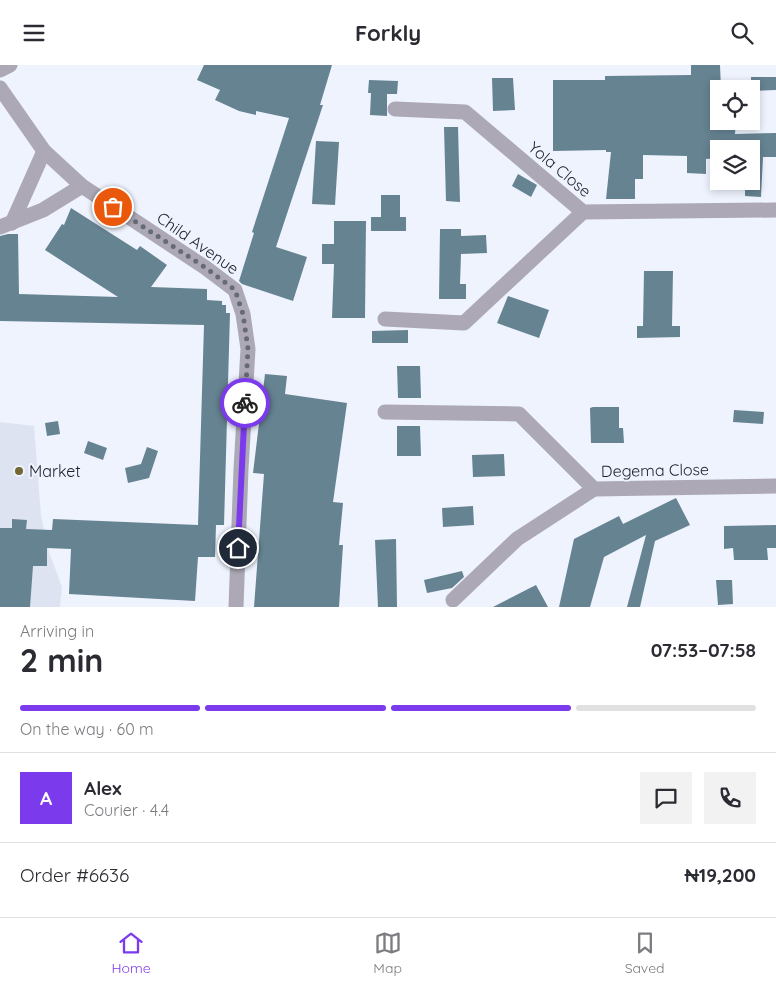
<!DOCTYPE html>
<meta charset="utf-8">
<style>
:root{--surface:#fff;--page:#f2f2f3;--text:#2b2b33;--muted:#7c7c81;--line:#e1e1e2;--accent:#7c3aed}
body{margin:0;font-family:Quicksand,sans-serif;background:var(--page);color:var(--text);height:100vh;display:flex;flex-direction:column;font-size:19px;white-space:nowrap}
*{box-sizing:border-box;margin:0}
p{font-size:16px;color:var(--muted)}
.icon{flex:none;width:28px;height:28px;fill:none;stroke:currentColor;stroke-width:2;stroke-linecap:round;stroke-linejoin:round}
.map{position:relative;height:542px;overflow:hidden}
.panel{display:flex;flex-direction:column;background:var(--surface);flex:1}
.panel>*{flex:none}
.controls{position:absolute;left:710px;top:15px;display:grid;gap:10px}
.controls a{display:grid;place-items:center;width:50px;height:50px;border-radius:0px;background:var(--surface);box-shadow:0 2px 8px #0003;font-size:25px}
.pin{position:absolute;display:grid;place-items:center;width:42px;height:42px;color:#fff;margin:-21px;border:2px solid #fff;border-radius:50%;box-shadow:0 1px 5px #0007}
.courier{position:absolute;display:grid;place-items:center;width:50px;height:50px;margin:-25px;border:4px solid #7c3aed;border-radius:50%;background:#fff;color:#222;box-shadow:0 1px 6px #0007}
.summary em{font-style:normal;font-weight:800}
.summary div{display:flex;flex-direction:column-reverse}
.summary{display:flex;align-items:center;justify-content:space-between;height:85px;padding:0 20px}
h1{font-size:32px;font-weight:800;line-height:38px}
.bar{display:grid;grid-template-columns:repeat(4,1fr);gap:8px 5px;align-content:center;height:60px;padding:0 20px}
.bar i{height:6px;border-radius:4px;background:var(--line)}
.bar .selected{background:var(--accent)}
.bar p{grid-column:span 4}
.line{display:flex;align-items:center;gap:12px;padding:0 20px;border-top:1px solid var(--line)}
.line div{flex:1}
.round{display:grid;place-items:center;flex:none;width:52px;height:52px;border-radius:0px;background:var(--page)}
header{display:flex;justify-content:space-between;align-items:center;height:65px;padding:0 20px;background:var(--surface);font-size:22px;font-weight:800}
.tabs{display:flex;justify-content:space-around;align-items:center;height:70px;border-top:1px solid var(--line);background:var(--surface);font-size:14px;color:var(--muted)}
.tabs a{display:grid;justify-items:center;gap:2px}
.tabs .selected{color:var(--accent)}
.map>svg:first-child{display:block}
.built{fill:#dde3f1}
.building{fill:#668392}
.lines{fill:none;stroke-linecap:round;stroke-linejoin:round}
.street{stroke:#aca8b5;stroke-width:15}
.done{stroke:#666a74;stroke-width:5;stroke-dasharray:0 9}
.route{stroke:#7c3aed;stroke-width:6}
.poi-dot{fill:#736734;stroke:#eef3fe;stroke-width:2}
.labels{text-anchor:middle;stroke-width:4;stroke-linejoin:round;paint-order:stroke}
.street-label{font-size:16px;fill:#1c202a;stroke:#eef3fe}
.poi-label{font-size:16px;fill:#1c202a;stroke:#eef3fe;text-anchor:start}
</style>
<header><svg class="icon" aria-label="menu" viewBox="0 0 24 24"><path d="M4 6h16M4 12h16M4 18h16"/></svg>Forkly<svg class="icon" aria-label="search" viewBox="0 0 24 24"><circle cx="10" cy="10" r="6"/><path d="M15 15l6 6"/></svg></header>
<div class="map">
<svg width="776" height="542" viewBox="0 0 776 542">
<rect width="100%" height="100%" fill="#eef3fe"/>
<path class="built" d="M 0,357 L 34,361 L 41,451 L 49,487 L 62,522 L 60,542 L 0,542 Z"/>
<g class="building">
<path d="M 204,0 L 332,0 L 320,40 L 323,40 L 276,182 L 307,192 L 293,236 L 242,219 L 239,216 L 254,168 L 252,167 L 289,53 L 256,46 L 256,50 L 239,46 L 215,35 L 220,25 L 197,15 Z"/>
<path d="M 691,0 L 720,0 L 721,24 L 719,24 L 719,56 L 736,56 L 735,69 L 776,68 L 776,92 L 763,92 L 761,132 L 745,131 L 745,116 L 751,116 L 751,84 L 719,84 L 719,93 L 706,94 L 706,109 L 687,108 L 687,91 L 643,90 L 643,114 L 635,114 L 635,134 L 606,134 L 611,87 L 606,87 L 606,85 L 553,86 L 553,15 L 605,15 L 605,11 L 691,10 Z"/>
<path d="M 751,12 L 776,12 L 776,25 L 751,26 Z"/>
<path d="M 492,13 L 513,13 L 515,45 L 493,46 Z"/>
<path d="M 369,15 L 398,16 L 397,29 L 387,29 L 387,51 L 370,50 L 371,28 L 368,28 Z"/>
<path d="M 444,62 L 458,62 L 460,137 L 446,136 Z"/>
<path d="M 316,76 L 339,77 L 335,140 L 312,139 Z"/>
<path d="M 518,109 L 537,120 L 531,132 L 512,121 Z"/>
<path d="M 381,130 L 400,130 L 400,152 L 406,152 L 406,166 L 371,166 L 371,152 L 381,152 Z"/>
<path d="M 71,143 L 137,185 L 140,181 L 167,200 L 151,222 L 207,224 L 207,235 L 222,236 L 222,240 L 226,240 L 226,248 L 230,248 L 224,460 L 216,460 L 215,492 L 198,492 L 195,536 L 69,529 L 71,484 L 47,483 L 47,501 L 33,501 L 30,542 L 0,542 L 0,463 L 12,463 L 12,454 L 27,455 L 26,464 L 52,465 L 53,454 L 198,460 L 204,260 L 0,256 L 0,171 L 8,169 L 18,169 L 19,229 L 118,232 L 45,185 L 62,159 L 64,160 Z"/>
<path d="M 334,156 L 366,156 L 365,253 L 332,253 L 334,199 L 322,199 L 322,179 L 334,179 Z"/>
<path d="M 440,164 L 461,164 L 461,171 L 486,170 L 487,188 L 461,189 L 460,219 L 466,219 L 466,234 L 439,234 Z"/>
<path d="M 644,206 L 673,206 L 672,261 L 680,261 L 680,272 L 637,273 L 637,261 L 643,261 Z"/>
<path d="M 508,231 L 549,245 L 539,273 L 497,258 Z"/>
<path d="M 408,265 L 408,278 L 372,278 L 372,266 Z"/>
<path d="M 397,301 L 420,301 L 421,333 L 398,333 Z"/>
<path d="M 265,309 L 287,311 L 285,329 L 347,338 L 333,437 L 343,438 L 339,480 L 343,480 L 339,542 L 254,542 L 264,409 L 253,408 Z"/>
<path d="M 593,342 L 619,342 L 619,363 L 623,363 L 624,378 L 591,378 L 590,343 Z"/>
<path d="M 734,345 L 764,347 L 763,359 L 733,357 Z"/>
<path d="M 58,356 L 60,369 L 47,371 L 45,358 Z"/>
<path d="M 397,361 L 420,361 L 421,391 L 397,391 Z"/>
<path d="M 88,376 L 107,383 L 103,395 L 84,388 Z"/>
<path d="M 147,382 L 158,386 L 149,413 L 128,418 L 125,403 L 141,399 Z"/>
<path d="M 504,389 L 505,411 L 473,412 L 472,390 Z"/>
<path d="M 676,433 L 690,460 L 655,476 L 640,542 L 627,542 L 646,470 L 604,492 L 590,542 L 559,542 L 574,474 L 619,451 L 623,459 Z"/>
<path d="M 473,441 L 474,460 L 443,462 L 442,443 Z"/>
<path d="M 776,460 L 776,483 L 767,483 L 768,495 L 734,495 L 733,483 L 724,484 L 724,461 Z"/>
<path d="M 396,474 L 397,542 L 378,542 L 375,475 Z"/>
<path d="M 462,506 L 464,512 L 452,523 L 427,528 L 424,515 Z"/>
<path d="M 716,515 L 732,515 L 733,539 L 718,540 Z"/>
<path d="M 536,520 L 548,542 L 493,542 L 530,523 Z"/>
</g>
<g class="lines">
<g class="street">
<path d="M 0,5 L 10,0"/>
<path d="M 0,23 L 44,86 L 82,121 L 206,203 L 235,225 L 243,249 L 248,284 L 241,404 L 236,542"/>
<path d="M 395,44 L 465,47 L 583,147 L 776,145"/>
<path d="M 12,158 L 44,86"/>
<path d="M 0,162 L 43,145 L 82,121"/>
<path d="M 385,254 L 464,258 L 583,147"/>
<path d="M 385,347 L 519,349 L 594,424 L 776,421"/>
<path d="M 453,535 L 517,474 L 594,424"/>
</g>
</g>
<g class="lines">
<path class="done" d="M 113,142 L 206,203 L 235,225 L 243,249 L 248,284 L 245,338"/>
<path class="route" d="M 238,483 L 245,338"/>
</g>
<circle class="poi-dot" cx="19" cy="406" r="5"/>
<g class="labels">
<g class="street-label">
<text transform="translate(560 104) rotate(40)" y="6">Yola Close</text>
<text transform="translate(198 178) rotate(35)" y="6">Child Avenue</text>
<text transform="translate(655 405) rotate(-1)" y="6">Degema Close</text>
</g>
<g class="poi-label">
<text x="29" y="412">Market</text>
</g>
</g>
</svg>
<div class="controls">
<a><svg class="icon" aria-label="locate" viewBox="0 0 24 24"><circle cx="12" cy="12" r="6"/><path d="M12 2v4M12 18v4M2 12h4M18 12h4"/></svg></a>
<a><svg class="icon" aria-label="layers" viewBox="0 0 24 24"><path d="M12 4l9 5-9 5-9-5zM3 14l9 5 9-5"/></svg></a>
</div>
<div class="pin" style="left:113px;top:142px;background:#ea580c"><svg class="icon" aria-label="bag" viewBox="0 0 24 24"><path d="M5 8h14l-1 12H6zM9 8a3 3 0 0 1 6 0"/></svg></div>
<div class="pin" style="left:238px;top:483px;background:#1f2937"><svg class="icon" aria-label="home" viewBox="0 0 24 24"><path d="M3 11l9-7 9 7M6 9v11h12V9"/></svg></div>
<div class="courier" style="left:245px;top:338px"><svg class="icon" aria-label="bike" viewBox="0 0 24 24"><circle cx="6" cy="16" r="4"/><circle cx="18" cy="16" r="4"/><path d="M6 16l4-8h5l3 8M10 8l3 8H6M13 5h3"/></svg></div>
</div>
<section class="panel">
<div class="summary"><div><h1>2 min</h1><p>Arriving in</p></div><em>07:53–07:58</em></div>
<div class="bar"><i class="selected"></i><i class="selected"></i><i class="selected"></i><i></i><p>On the way · 60 m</p></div>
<div class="line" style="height:90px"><b class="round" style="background:var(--accent);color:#fff">A</b><div><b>Alex</b><p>Courier · 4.4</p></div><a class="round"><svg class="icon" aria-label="chat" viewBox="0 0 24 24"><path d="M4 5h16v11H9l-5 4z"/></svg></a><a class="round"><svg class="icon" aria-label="phone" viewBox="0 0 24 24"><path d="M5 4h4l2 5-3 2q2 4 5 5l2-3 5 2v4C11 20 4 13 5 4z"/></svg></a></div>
<div class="line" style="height:65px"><div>Order #6636</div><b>₦19,200</b></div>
</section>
<nav class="tabs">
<a class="selected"><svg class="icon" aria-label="home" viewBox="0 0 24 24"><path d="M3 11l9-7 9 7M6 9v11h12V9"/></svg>Home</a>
<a><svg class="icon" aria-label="map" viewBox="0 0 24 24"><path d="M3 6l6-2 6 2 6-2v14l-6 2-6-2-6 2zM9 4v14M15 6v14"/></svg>Map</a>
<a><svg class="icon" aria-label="saved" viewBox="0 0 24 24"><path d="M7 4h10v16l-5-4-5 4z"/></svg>Saved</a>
</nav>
